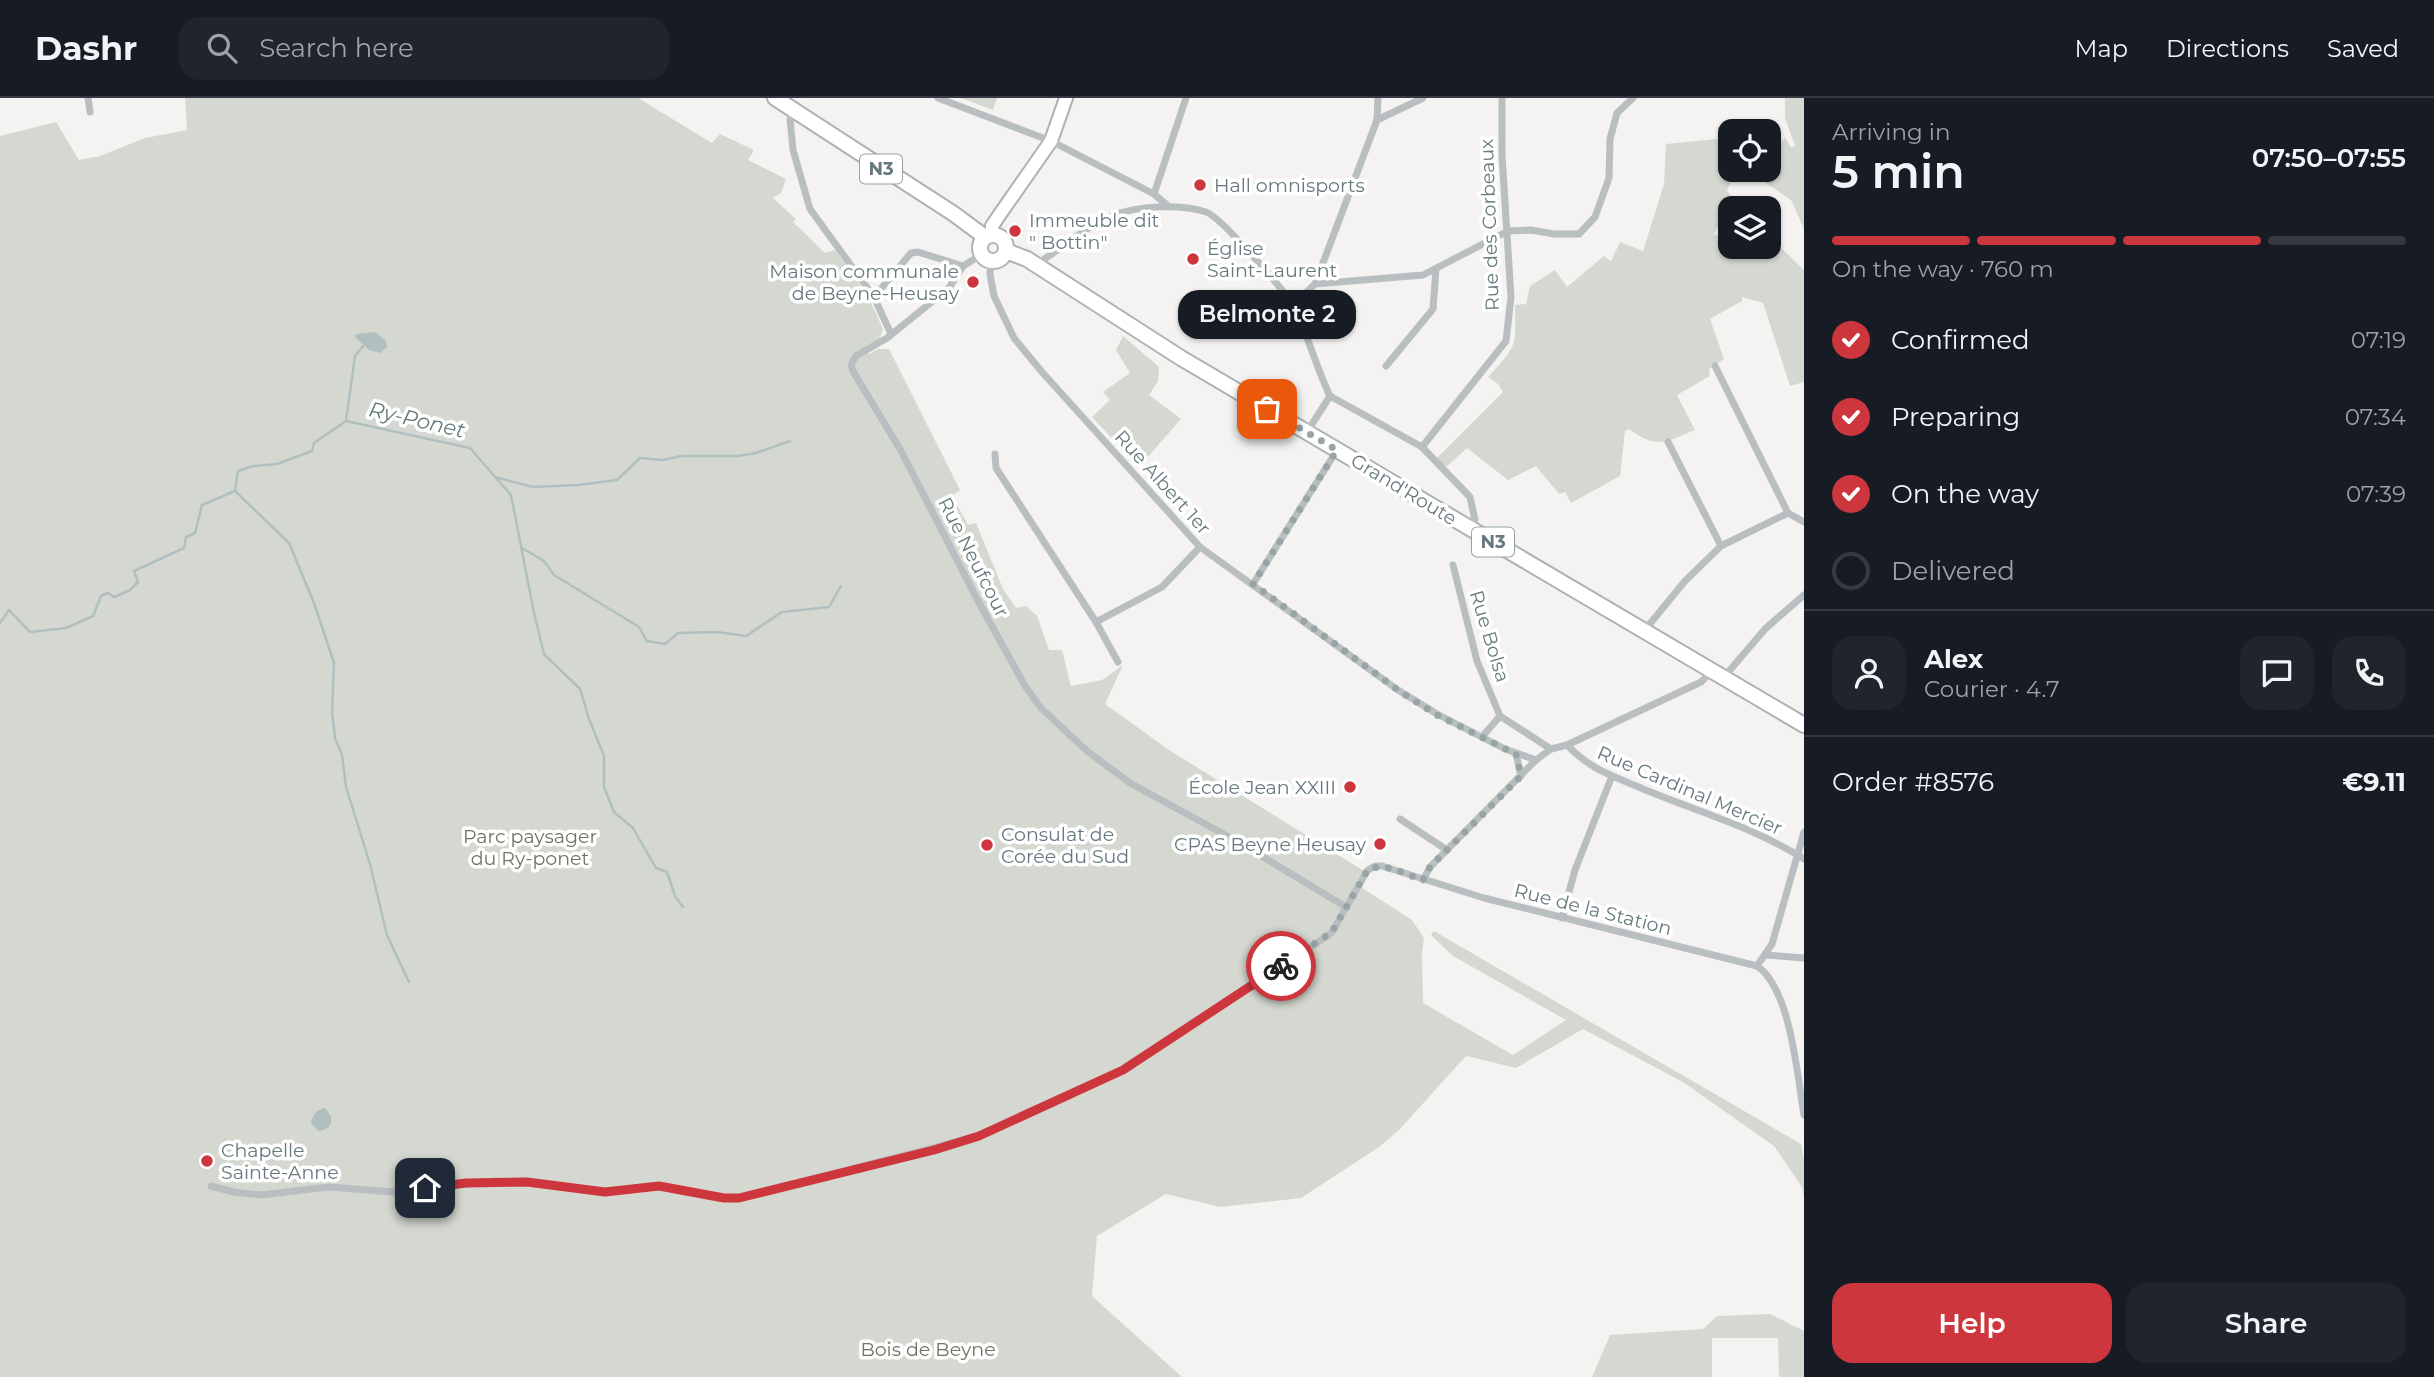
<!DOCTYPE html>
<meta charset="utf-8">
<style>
:root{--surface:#171b24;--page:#20242c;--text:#f1f3f6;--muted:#9ea1a6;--line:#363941;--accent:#ce363d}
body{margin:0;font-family:Montserrat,sans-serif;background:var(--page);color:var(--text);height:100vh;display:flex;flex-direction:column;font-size:26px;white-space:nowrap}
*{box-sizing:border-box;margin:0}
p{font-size:23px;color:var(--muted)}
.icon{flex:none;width:38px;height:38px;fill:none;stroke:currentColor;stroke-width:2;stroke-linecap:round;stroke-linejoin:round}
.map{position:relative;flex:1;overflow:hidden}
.details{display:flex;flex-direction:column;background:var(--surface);width:630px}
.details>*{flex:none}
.tools{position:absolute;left:1718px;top:21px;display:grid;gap:14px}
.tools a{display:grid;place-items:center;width:63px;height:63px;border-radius:14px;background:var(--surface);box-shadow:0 2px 5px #0004;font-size:35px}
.pin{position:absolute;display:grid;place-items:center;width:60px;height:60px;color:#fff;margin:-30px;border-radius:14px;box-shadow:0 4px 10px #0006}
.courier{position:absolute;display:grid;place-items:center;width:70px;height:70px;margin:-35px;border:5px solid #ce363d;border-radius:50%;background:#fff;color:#222;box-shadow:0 2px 9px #0007}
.bubble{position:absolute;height:49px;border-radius:21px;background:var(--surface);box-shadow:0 2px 5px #0004;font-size:23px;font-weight:600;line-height:49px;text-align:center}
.summary em{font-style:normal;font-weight:600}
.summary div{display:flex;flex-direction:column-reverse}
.summary{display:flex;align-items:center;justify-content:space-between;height:119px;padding:0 28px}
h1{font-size:46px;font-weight:600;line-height:52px}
.bar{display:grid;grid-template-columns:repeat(4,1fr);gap:10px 7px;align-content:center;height:84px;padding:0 28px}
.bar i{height:9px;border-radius:5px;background:var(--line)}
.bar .active{background:var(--accent)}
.bar p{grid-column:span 4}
.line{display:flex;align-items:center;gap:18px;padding:0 28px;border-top:2px solid var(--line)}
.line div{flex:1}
.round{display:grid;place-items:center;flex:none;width:74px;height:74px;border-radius:21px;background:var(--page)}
ol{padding:0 28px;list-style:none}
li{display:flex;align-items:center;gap:21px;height:77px}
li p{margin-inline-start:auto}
li .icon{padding:7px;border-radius:50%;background:var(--accent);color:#fff;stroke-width:4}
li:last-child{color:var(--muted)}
li i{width:38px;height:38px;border:4px solid var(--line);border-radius:50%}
.primary-button{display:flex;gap:14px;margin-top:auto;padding:14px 28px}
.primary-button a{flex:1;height:80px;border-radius:21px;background:var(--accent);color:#fff;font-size:28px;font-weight:600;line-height:80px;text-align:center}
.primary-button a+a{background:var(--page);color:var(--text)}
header{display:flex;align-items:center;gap:42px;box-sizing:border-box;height:98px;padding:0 35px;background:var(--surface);border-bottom:2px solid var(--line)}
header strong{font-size:33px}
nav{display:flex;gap:38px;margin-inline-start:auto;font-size:24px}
.search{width:490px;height:63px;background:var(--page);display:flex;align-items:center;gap:18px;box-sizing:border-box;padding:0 24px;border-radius:21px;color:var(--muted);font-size:26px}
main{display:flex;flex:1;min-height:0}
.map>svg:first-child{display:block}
.green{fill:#d5d8d0}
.water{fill:#b0c0c0}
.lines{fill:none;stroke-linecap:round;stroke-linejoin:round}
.stream{stroke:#b0c0c0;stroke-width:2.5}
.secondary-casing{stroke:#abb3b5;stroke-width:16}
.primary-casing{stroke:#adb3b4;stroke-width:18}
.street{stroke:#b9bfc0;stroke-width:7}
.secondary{stroke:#fff;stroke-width:12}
.primary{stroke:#fff;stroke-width:14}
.done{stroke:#98a4a6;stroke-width:7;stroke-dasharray:0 12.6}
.route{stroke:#ce363d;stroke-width:9}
.poi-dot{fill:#ce363d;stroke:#fff;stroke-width:2.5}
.labels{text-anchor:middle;stroke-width:7;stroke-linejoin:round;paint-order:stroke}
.shield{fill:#fff;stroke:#94a2a5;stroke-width:2}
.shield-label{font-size:18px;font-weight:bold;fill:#667a7e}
.poi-label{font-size:19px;fill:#667a7e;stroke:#fff;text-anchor:start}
.street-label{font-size:19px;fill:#667a7e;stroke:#fff}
.park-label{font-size:19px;fill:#6d7664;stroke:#fff}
.water-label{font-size:21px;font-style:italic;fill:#627b7b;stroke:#fff}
</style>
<header>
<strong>Dashr</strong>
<div class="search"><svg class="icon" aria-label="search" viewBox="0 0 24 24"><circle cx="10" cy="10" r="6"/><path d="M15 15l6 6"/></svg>Search here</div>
<nav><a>Map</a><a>Directions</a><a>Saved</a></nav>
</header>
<main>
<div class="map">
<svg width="1804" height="1279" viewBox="0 0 1804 1279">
<rect width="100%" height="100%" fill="#f4f3f1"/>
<g class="green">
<path d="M 185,0 L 638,0 L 712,45 L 720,36 L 754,52 L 748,62 L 786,81 L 781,95 L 773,100 L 796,121 L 793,124 L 825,155 L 835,152 L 868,198 L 883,231 L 879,242 L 865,250 L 869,256 L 878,251 L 889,251 L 960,392 L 952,398 L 968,427 L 976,425 L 1003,491 L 1016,510 L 1026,508 L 1037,518 L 1049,552 L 1062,552 L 1071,588 L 1102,582 L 1123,567 L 1105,606 L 1169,652 L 1364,773 L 1359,788 L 1412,822 L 1424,840 L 1422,854 L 1423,905 L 1513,957 L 1566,922 L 1453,858 L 1431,837 L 1434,833 L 1801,1046 L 1804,1062 L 1804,1100 L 1802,1089 L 1774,1048 L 1683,984 L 1583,931 L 1516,970 L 1466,958 L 1399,1032 L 1379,1049 L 1301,1100 L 1220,1109 L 1166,1096 L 1097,1138 L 1092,1198 L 1182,1279 L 0,1279 L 0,38 L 56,24 L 79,62 L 100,58 L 145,40 L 187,32 Z"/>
<path d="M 961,0 L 997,0 L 993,12 Z"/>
<path d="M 1785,0 L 1804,0 L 1804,131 L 1791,102 L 1751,75 L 1760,72 L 1769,72 L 1769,60 L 1785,39 L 1791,50 L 1795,48 L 1785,20 Z"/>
<path d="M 1716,41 L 1731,50 L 1731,72 L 1737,72 L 1727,92 L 1732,101 L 1714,136 L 1723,141 L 1731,133 L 1731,149 L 1769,149 L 1769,138 L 1804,172 L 1804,284 L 1790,288 L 1763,205 L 1742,199 L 1742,203 L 1710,221 L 1724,261 L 1709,271 L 1710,278 L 1677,297 L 1695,332 C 1664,344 1658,352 1629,331 L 1625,333 L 1620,378 L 1571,405 L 1565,394 L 1559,396 L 1536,368 L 1508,382 L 1467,350 L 1445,370 L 1436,361 L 1503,294 L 1498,286 L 1488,279 C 1517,247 1516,250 1515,207 L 1526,206 L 1530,188 L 1555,172 L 1567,189 L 1604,158 L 1611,163 L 1620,144 L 1643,153 L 1664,86 L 1666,46 Z"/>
<path d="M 1123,238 L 1159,269 L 1158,283 L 1149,297 L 1181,321 L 1139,369 L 1092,319 L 1110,302 L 1103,294 L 1130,275 L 1116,252 Z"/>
<path d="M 1770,1216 L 1804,1233 L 1804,1279 L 1779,1279 L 1778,1240 L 1712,1240 L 1712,1279 L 1592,1279 L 1610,1237 L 1703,1231 L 1717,1218 Z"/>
</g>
<g class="water">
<path d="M 375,234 L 386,243 L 387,249 L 380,255 L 369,252 L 355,239 L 356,236 Z"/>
<path d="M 325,1010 L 331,1018 C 332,1028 328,1032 318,1033 L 311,1025 C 313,1016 316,1012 325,1010 Z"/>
</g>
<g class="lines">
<g class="stream">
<path d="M 346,323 L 355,258 L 363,248"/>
<path d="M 495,379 L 533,389 L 578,387 L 617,382 L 640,360 L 663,362 L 681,358 L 738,358 L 756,355 L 790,343"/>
<path d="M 235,393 L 289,445 L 314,505 L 334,565 L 332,614 L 335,640 L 342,657 L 346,689 L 370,766 L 387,837 L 409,884"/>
<path d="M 522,450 L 544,463 L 554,477 L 639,529 L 647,543 L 665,546 L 678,535 L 717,534 L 746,538 L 782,514 L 829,509 L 841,488"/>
<path d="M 0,525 L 9,512 L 30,534 L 66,530 L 93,518 L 101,498 L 108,495 L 114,499 L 130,492 L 138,484 L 134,473 L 184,450 L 186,439 L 195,435 L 202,407 L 235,393 L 238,373 L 253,368 L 277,366 L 312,353 L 314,345 L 346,323 L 470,350 L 511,397 L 534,515 L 544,556 L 580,591 L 589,621 L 604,658 L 604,689 L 614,714 L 633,730 L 656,770 L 667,774 L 675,798 L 683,809"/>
</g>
<g class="secondary-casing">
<path id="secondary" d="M 992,137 L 992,128 L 998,119 L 1051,43 L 1066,0"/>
</g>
<g class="primary-casing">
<g id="primary">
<path d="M 775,0 L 954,116 L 985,139"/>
<circle cx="993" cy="150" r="13"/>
<path d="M 1006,153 L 1027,161 L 1181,260 L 1804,627"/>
</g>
</g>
<g class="street">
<path d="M 88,0 L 90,14"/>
<path d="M 938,0 L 1051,43 L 1154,96 L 1167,107"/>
<path d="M 795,13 L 790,21 L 793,52 L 810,111 L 874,199 L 891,236"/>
<path d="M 1377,22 L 1378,0"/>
<path d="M 1154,96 L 1186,0"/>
<path d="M 981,157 L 963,168 L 949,190 L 887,240 L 856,258 L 851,267 L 854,275 L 900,351 L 977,501 L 1025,588 L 1041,610 L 1087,653 L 1130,685 L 1240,745 L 1346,809"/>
<path d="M 991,164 L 990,176 L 994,198 L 1014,240 L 1042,274 L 1200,449 L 1398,592 L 1437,616 L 1505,651 L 1536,662"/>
<path d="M 1035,167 C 1060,152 1085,129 1112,118 C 1137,107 1181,106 1206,114 C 1221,119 1285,193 1294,209 C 1308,237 1316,269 1330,298 L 1307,334"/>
<path d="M 1315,186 L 1423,177 L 1508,133 L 1531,132 L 1554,136 L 1579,136 L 1595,119 L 1609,80 L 1610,41 L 1617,15 L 1633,0"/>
<path d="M 874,199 L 911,155 L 918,154 L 963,168"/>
<path d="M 1293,207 L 1315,186 L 1377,22 L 1423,0"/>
<path d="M 1386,268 L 1433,211 L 1436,171"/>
<path d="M 1715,268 L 1788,415"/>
<path d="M 1330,298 L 1422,349 L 1470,399 L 1475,422 L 1470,431"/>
<path d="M 1668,344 L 1721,448"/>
<path d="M 1422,349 L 1506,243 L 1511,199 L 1502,57 L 1502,0"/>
<path d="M 995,356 L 996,370 L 1096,524 L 1118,564"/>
<path d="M 1453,467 L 1477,563 L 1500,618"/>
<path d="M 1253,486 L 1337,352"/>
<path d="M 1096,524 L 1162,489 L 1200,449"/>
<path d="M 1644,533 L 1685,483 L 1721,448 L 1788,415 L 1804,424"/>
<path d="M 1724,579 L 1765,531 L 1804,497"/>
<path d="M 1482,639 L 1500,618 L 1551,651"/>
<path d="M 1567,647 C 1590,671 1610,677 1641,690 C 1695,713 1754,729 1804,761"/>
<path d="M 1516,656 L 1521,678"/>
<path d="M 1400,721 L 1447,752"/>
<path d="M 1423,782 L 1430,769 L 1536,662 L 1551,651 L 1567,647 L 1701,584 L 1712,573"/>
<path d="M 1562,820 L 1575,772 L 1612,678"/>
<path d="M 1766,857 L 1804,860"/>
<path d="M 1757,868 L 1772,846 L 1804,734"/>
<path d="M 211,1088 L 234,1094 L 260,1097 L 329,1089 L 393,1094 L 494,1083 L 527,1084 L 605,1094 L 659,1088 L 724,1100 L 739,1100 L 979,1038 L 1123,972 L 1326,839 L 1332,834 L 1367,773 L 1375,768 L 1382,768 L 1484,800 L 1757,868 C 1791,891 1797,977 1804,1017"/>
</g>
<use href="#secondary" class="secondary"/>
<use href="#primary" class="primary"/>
</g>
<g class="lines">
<path class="done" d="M 1267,311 L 1337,352 L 1253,486 L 1398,592 L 1437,617 L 1516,656 L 1521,678 L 1430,769 L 1423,782 C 1406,777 1383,762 1367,773 L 1332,834 L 1281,868"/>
<path class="route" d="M 425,1090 L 466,1085 L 527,1084 L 605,1094 L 659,1088 L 724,1100 L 739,1100 L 934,1052 L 979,1038 L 1123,972 L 1281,868"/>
</g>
<g class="poi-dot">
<circle cx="1200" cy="87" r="7"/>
<circle cx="1015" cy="133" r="7"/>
<circle cx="1193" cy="161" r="7"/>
<circle cx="973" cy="184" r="7"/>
<circle cx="1350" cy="689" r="7"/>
<circle cx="1380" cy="746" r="7"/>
<circle cx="987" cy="747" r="7"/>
<circle cx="207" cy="1063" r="7"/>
</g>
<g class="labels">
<g class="shield">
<rect x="860" y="56.5" width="42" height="29" rx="5"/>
<rect x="1472" y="429.5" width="42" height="29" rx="5"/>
</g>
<g class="shield-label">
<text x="881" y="77">N3</text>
<text x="1493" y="450">N3</text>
</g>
<g class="poi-label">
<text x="1214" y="94">Hall omnisports</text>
<text x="1029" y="129">Immeuble dit<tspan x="1029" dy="22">" Bottin"</tspan></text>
<text x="1207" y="157">Église<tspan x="1207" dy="22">Saint-Laurent</tspan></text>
<text x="959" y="180" text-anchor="end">Maison communale<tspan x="959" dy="22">de Beyne-Heusay</tspan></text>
<text x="1336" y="696" text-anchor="end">École Jean XXIII</text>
<text x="1001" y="743">Consulat de<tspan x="1001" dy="22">Corée du Sud</tspan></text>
<text x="1366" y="753" text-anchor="end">CPAS Beyne Heusay</text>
<text x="221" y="1059">Chapelle<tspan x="221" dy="22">Sainte-Anne</tspan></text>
</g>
<g class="street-label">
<text transform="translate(1489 127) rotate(-92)" y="7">Rue des Corbeaux</text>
<text transform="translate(1163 384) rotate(48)" y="7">Rue Albert 1er</text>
<text transform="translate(1404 391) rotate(31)" y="7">Grand'Route</text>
<text transform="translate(974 459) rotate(63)" y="7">Rue Neufcour</text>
<text transform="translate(1490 538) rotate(73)" y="7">Rue Bolsa</text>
<text transform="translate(1690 692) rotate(23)" y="7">Rue Cardinal Mercier</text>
<text transform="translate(1593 811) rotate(14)" y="7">Rue de la Station</text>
</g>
<g class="park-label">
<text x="530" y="745">Parc paysager<tspan x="530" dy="22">du Ry-ponet</tspan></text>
<text x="928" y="1258">Bois de Beyne</text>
</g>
<g class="water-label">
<text transform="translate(417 322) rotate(13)" y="7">Ry-Ponet</text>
</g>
</g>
</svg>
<div class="tools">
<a><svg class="icon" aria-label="locate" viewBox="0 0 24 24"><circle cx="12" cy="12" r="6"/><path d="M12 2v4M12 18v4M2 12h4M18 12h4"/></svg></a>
<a><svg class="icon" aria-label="layers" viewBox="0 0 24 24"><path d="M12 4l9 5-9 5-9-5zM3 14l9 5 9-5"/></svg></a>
</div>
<div class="pin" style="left:1267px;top:311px;background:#ea580c"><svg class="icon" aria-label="bag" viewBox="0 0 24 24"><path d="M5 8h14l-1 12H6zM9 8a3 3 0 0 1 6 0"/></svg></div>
<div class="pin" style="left:425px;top:1090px;background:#1f2937"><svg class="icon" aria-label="home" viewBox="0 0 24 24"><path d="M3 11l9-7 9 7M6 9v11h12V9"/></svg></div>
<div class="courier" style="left:1281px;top:868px"><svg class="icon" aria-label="bike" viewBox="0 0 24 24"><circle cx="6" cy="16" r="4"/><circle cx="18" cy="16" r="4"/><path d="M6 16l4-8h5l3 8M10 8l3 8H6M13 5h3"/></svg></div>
<div class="bubble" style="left:1178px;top:192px;width:178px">Belmonte 2</div>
</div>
<section class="details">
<div class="summary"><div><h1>5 min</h1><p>Arriving in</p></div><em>07:50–07:55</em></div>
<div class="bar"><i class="active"></i><i class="active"></i><i class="active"></i><i></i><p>On the way · 760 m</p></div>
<ol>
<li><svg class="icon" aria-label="check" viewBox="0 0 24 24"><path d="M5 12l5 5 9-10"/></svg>Confirmed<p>07:19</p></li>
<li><svg class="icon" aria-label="check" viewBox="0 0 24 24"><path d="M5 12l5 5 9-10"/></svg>Preparing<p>07:34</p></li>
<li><svg class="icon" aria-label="check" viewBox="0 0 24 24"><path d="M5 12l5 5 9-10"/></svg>On the way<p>07:39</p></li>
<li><i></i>Delivered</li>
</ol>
<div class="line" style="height:126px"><a class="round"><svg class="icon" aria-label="person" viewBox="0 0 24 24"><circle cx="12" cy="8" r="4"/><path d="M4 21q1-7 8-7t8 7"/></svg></a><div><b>Alex</b><p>Courier · 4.7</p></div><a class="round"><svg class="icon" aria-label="chat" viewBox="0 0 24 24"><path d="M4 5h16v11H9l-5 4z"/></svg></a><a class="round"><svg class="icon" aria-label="phone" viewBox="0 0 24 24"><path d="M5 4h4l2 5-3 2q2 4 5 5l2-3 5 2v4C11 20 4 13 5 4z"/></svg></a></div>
<div class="line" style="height:91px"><div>Order #8576</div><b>€9.11</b></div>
<div class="primary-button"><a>Help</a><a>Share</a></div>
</section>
</main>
